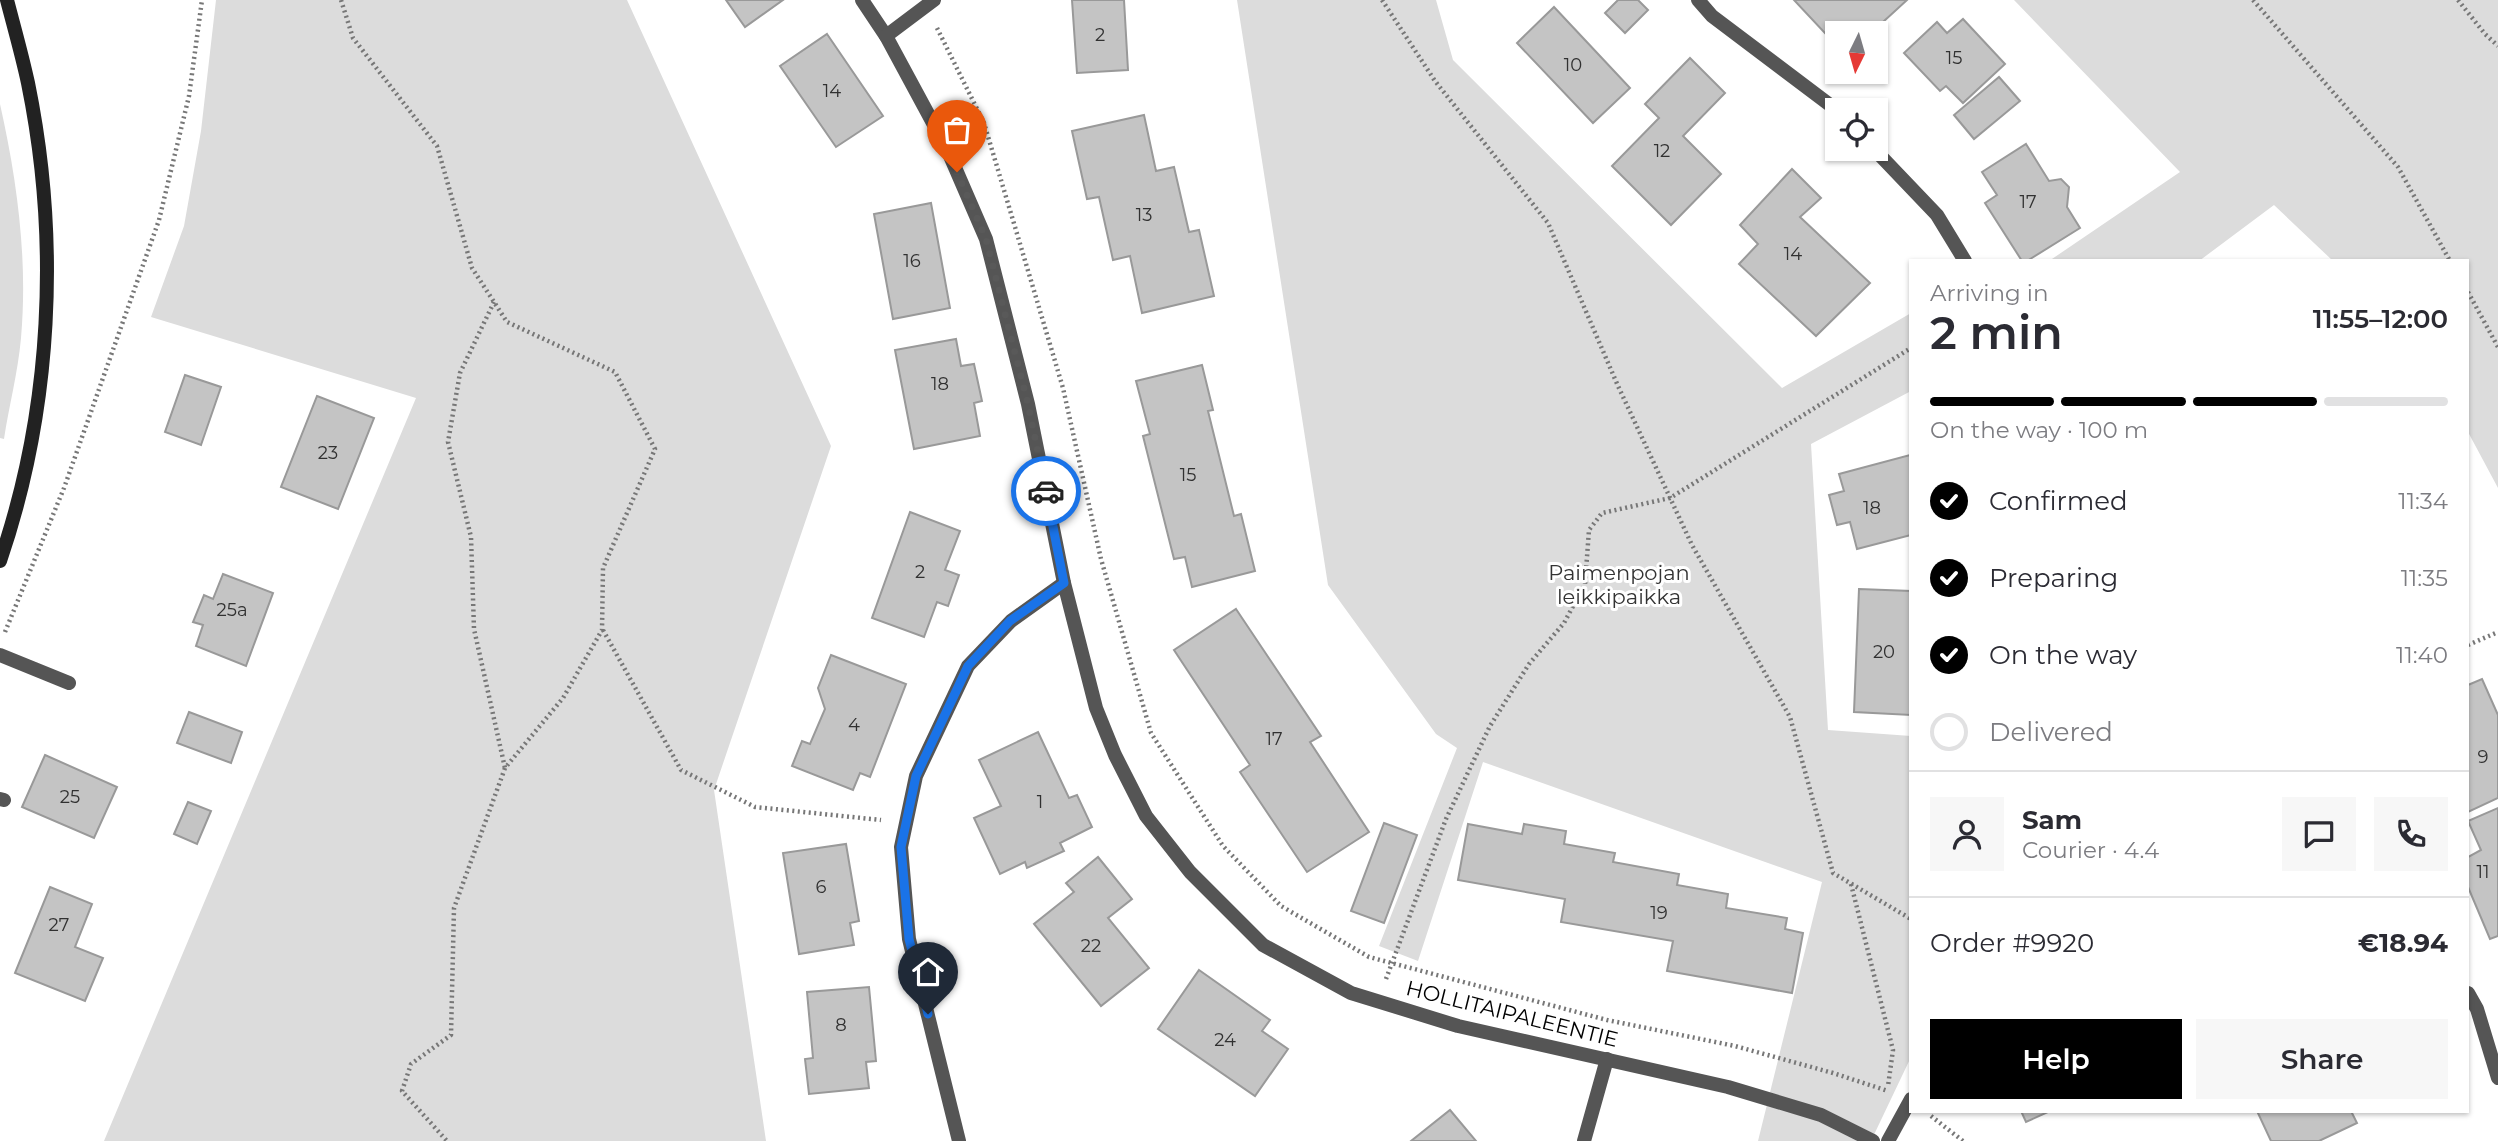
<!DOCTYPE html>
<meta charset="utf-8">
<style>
:root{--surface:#fff;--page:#f7f7f7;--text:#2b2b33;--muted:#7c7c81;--line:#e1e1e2;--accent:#000}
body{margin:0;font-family:Montserrat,sans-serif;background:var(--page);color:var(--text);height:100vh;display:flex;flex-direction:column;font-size:26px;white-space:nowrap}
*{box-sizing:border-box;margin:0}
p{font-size:23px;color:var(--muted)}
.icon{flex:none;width:38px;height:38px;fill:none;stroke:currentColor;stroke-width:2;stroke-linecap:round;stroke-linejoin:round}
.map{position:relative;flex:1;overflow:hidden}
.side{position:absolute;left:1909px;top:259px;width:560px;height:854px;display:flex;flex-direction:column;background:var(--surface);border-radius:0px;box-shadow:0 2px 5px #0004}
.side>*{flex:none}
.needle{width:46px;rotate:185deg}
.fabs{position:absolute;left:1825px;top:21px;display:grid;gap:14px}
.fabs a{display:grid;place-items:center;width:63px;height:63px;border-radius:0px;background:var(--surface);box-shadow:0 2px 5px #0004;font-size:35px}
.pin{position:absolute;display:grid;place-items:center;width:60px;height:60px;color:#fff;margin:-72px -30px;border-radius:50% 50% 50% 0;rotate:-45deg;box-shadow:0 0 7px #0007}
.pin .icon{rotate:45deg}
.courier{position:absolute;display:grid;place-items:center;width:70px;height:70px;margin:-35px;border:5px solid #1a73e8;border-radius:50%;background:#fff;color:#222;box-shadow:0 2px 9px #0007}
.summary em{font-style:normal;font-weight:600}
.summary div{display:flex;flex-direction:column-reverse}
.summary{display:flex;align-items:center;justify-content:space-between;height:119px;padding:0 21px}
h1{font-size:46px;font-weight:600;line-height:52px}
.bar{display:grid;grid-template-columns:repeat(4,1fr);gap:10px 7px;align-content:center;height:84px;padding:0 21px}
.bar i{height:9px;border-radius:5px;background:var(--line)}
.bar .active{background:var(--accent)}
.bar p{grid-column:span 4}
.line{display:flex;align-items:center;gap:18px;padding:0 21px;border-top:2px solid var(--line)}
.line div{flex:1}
.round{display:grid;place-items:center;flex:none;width:74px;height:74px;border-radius:0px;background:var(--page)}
ol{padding:0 21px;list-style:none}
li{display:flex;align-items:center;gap:21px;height:77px}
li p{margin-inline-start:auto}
li .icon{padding:7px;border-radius:50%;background:var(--accent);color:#fff;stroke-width:4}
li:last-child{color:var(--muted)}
li i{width:38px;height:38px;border:4px solid var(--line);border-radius:50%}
.action{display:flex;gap:14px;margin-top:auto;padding:14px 21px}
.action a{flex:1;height:80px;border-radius:0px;background:var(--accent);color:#fff;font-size:28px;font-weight:600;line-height:80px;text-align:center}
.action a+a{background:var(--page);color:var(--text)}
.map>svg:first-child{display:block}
.green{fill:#dcdcdc}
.building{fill:#c4c4c4;stroke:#999;stroke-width:2}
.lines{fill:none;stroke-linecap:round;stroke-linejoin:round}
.path{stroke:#777;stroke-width:4.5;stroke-dasharray:2 3.5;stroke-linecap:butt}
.lane{stroke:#555;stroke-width:14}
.street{stroke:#555;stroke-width:14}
.secondary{stroke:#222;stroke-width:14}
.done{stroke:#595959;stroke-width:7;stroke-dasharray:0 12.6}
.route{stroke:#1a73e8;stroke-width:9}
.labels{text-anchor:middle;stroke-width:6;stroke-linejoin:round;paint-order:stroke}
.number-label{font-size:18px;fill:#313131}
.park-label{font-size:21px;fill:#333;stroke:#fff}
.street-label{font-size:21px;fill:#000;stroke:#fff}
</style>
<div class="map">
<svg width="2498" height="1141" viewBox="0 0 2498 1141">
<rect width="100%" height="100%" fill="#fff"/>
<g class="green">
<path d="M 216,0 L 627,0 L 831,446 L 714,790 L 766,1141 L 104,1141 L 416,398 L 151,317 L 184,226 L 201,131 Z"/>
<path d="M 1237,0 L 1436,0 L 1453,60 L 1782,388 L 1911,313 L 1911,391 L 1811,444 L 1828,730 L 1911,736 L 1911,1057 L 1871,1141 L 1758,1141 L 1822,882 L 1483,762 L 1418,961 L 1379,946 L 1457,748 L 1436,734 L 1328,585 Z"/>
<path d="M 2014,0 L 2498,0 L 2498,488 L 2468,432 L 2468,261 L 2333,261 L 2274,205 L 2199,261 L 2049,261 L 2180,172 Z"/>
<path d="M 0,104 C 17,180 28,259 21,338 C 18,372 9,406 4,439 L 0,438 Z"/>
</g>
<g class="building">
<path d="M 726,0 L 783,0 L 745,27 Z"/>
<path d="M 1072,0 L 1124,0 L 1128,70 L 1077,73 Z"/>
<path d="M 1618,0 L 1638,0 L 1648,10 L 1625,33 L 1605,13 Z"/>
<path d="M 1794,0 L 1907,0 L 1871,33 L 1838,33 L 1838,47 Z"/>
<path d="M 1554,7 L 1630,88 L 1593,123 L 1517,43 Z"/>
<path d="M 1963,19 L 2005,64 L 1963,103 L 1946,86 L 1940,91 L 1904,53 L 1937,22 L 1947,33 Z"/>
<path d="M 827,34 L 883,116 L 836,147 L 780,66 Z"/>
<path d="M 1690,58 L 1725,93 L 1683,136 L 1721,174 L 1671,225 L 1612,166 L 1659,118 L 1645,104 Z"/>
<path d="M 1999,77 L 2020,101 L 1974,139 L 1954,115 Z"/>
<path d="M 1144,115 L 1156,171 L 1174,167 L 1189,232 L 1199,230 L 1214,296 L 1142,313 L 1130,256 L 1113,260 L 1099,197 L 1087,199 L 1072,131 Z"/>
<path d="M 2026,144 L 2049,181 L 2061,179 L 2069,187 L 2067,207 L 2080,228 L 2027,261 L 2022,261 L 1985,203 L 1997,195 L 1982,172 Z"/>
<path d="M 1792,169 L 1821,198 L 1800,217 L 1870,283 L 1816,336 L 1739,264 L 1758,244 L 1740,225 Z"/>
<path d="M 931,203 L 950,308 L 893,319 L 874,214 Z"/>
<path d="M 956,339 L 961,366 L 974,364 L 982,401 L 974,403 L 980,436 L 914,449 L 895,350 Z"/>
<path d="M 1202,365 L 1213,410 L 1208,411 L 1234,516 L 1241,514 L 1255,571 L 1192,587 L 1185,557 L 1174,559 L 1143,436 L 1150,434 L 1136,381 Z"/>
<path d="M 185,375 L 221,387 L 201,445 L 165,432 Z"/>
<path d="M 317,396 L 374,418 L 338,509 L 281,487 Z"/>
<path d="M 1910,455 L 1911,535 L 1857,549 L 1850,522 L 1837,525 L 1829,495 L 1844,491 L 1839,474 Z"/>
<path d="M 910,512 L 960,531 L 945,570 L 959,575 L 948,606 L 937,602 L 924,637 L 872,618 Z"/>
<path d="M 223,574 L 273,593 L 246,666 L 196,646 L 203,625 L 193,622 L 204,595 L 213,599 Z"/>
<path d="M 1859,589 L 1911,591 L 1911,715 L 1854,712 Z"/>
<path d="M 1236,609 L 1321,736 L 1310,742 L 1369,832 L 1307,872 L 1240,772 L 1250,765 L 1174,650 Z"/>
<path d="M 831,655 L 906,684 L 870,777 L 860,773 L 853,790 L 792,766 L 802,741 L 810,744 L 825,709 L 818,688 Z"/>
<path d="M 2482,679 L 2498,715 L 2498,798 L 2468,812 L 2468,685 Z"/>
<path d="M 189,712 L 242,732 L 231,763 L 177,743 Z"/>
<path d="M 1038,732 L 1069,798 L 1077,795 L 1092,827 L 1060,843 L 1064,851 L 1027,868 L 1025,862 L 1000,874 L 974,818 L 1001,806 L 979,760 Z"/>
<path d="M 45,755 L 117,787 L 94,838 L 22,807 Z"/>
<path d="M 188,802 L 211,811 L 197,844 L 174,834 Z"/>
<path d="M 2498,808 L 2498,936 L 2490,939 L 2468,887 L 2468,857 L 2481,850 L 2468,821 Z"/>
<path d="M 1384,823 L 1417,835 L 1384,923 L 1351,911 Z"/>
<path d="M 1468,824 L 1522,834 L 1524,824 L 1566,831 L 1564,844 L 1615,853 L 1613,862 L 1679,874 L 1677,885 L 1728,894 L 1726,908 L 1787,918 L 1785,929 L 1803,933 L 1792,993 L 1667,971 L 1673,941 L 1561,922 L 1565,899 L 1458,880 Z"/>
<path d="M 846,844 L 859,921 L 850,923 L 854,945 L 799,954 L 783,853 Z"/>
<path d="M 1098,857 L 1132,899 L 1108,918 L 1149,968 L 1101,1006 L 1034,924 L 1074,892 L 1066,883 Z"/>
<path d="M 50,887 L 92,904 L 75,947 L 103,958 L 85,1001 L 15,973 Z"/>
<path d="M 1199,970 L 1270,1020 L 1262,1031 L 1288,1049 L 1255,1096 L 1158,1029 Z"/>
<path d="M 869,987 L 876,1061 L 866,1062 L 869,1088 L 809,1094 L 805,1059 L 813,1058 L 807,992 Z"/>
<path d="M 1450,1110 L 1476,1141 L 1411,1141 Z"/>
<path d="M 2021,1111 L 2050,1111 L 2026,1122 Z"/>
<path d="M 2257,1111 L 2351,1111 L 2357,1123 L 2319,1141 L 2271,1141 Z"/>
</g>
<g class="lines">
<g class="path">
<path d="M 341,0 L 353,38 L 437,146 L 472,268 L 507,322 L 615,372 L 655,449 L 603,568 L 602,630 L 563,698 L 505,768 L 454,908 L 451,1035 L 411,1064 L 402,1091 L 447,1141"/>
<path d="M 1382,0 L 1435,81 L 1548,223 L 1618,386 L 1692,545 L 1790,717 L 1833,873 L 1911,919"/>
<path d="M 2253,0 L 2398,167 L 2450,261"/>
<path d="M 2458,0 L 2485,34 L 2498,46"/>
<path d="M 937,28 L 984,123 L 1063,388 L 1101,559 L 1151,733 L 1223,846 L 1281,906 L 1369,957 L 1607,1020 L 1735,1046 L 1833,1073 L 1888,1091"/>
<path d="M 2468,292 L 2498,347"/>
<path d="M 494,302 L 460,373 L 448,442 L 471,537 L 474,629 L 505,768"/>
<path d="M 603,630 L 681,770 L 755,807 L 881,820"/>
<path d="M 5,632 L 64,488 L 159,220 L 189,96 L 202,0"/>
<path d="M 2468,645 L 2498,632"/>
<path d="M 1851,884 L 1893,1050 L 1888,1086"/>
<path d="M 1386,979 L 1446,819 L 1490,726 L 1529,664 L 1564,623 L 1585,584 L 1589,530 L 1602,513 L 1670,498 L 1911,348"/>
<path d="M 1931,1116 L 1963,1141"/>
</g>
<g class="lane">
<path d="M 0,655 L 69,683"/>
<path d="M 0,799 L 4,800"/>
</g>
<g class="street">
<path d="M 862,0 L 886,36 L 947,149 L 986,239 L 1028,404 L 1064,583 L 1096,708 L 1115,755 L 1146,816 L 1190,872 L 1263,945 L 1351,993 L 1458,1026 L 1728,1087 L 1821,1115 L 1873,1141"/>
<path d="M 1698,0 L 1712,16 L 1838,111"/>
<path d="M 886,36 L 934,0"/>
<path d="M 1874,149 L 1937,215 L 1965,261"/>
<path d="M 2468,993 L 2477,1009 L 2498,1078"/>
<path d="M 959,1141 L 909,939 L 901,847 L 916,776 L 968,666 L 1011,621 L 1064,583"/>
<path d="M 1584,1141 L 1607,1059"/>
<path d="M 1888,1141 L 1911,1099"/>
</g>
<path class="secondary" d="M 0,561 C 52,409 60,240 28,83 C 22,55 14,27 7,0"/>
</g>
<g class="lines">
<path class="done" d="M 957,172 L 986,239 L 1028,404 L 1046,491"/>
<path class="route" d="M 928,1014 L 909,939 L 901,847 L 916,776 L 968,666 L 1010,621 L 1064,583 L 1046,491"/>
</g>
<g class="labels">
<g class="number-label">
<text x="1100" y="41">2</text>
<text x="1954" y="64">15</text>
<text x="1573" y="71">10</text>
<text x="832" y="97">14</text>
<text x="1662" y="157">12</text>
<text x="2028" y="208">17</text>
<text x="1144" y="221">13</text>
<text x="1793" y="260">14</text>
<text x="912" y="267">16</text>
<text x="940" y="390">18</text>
<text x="328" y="459">23</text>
<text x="1188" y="481">15</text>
<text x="1872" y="514">18</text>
<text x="920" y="578">2</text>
<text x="232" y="616">25a</text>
<text x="1884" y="658">20</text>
<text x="854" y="731">4</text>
<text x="1274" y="745">17</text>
<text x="2483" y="763">9</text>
<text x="70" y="803">25</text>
<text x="1040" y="808">1</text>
<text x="2483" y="878">11</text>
<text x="821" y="893">6</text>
<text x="1659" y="919">19</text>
<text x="59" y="931">27</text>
<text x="1091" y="952">22</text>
<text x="841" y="1031">8</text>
<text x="1225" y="1046">24</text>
</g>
<g class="park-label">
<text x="1619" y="580">Paimenpojan<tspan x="1619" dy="24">leikkipaikka</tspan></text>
</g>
<g class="street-label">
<text transform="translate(1512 1014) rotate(14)" y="7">HOLLITAIPALEENTIE</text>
</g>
</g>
</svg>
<div class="fabs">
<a><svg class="needle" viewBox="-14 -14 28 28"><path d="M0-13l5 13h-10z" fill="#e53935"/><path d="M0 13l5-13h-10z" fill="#7c7c81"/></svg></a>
<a><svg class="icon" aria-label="locate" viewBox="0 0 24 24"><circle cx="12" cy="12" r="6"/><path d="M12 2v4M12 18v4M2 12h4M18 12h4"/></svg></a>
</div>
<div class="pin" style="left:957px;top:172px;background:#ea580c"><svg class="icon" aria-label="bag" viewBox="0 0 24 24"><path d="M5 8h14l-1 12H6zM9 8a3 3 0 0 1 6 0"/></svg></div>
<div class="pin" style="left:928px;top:1014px;background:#1f2937"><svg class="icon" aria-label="home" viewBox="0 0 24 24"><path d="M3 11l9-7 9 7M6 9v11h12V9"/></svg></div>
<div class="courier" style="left:1046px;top:491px"><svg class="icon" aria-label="car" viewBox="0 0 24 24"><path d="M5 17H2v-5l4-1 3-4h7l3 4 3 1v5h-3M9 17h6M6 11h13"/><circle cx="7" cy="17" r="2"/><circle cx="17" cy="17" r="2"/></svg></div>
<section class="side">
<div class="summary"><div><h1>2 min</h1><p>Arriving in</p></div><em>11:55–12:00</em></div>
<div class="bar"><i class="active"></i><i class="active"></i><i class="active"></i><i></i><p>On the way · 100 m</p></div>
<ol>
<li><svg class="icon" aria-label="check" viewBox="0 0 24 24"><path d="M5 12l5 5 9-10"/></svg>Confirmed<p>11:34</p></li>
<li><svg class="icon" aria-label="check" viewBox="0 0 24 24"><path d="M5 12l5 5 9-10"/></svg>Preparing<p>11:35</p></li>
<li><svg class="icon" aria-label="check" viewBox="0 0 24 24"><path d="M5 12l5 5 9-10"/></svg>On the way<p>11:40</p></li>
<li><i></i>Delivered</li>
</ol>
<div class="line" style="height:126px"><a class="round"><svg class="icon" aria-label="person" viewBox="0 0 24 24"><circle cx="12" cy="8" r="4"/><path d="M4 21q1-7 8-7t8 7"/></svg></a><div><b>Sam</b><p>Courier · 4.4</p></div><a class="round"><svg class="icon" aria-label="chat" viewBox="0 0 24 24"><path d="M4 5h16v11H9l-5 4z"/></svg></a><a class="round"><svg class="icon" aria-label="phone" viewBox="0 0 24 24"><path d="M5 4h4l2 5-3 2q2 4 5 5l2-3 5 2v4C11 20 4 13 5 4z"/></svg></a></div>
<div class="line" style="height:91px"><div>Order #9920</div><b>€18.94</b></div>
<div class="action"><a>Help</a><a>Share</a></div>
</section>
</div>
